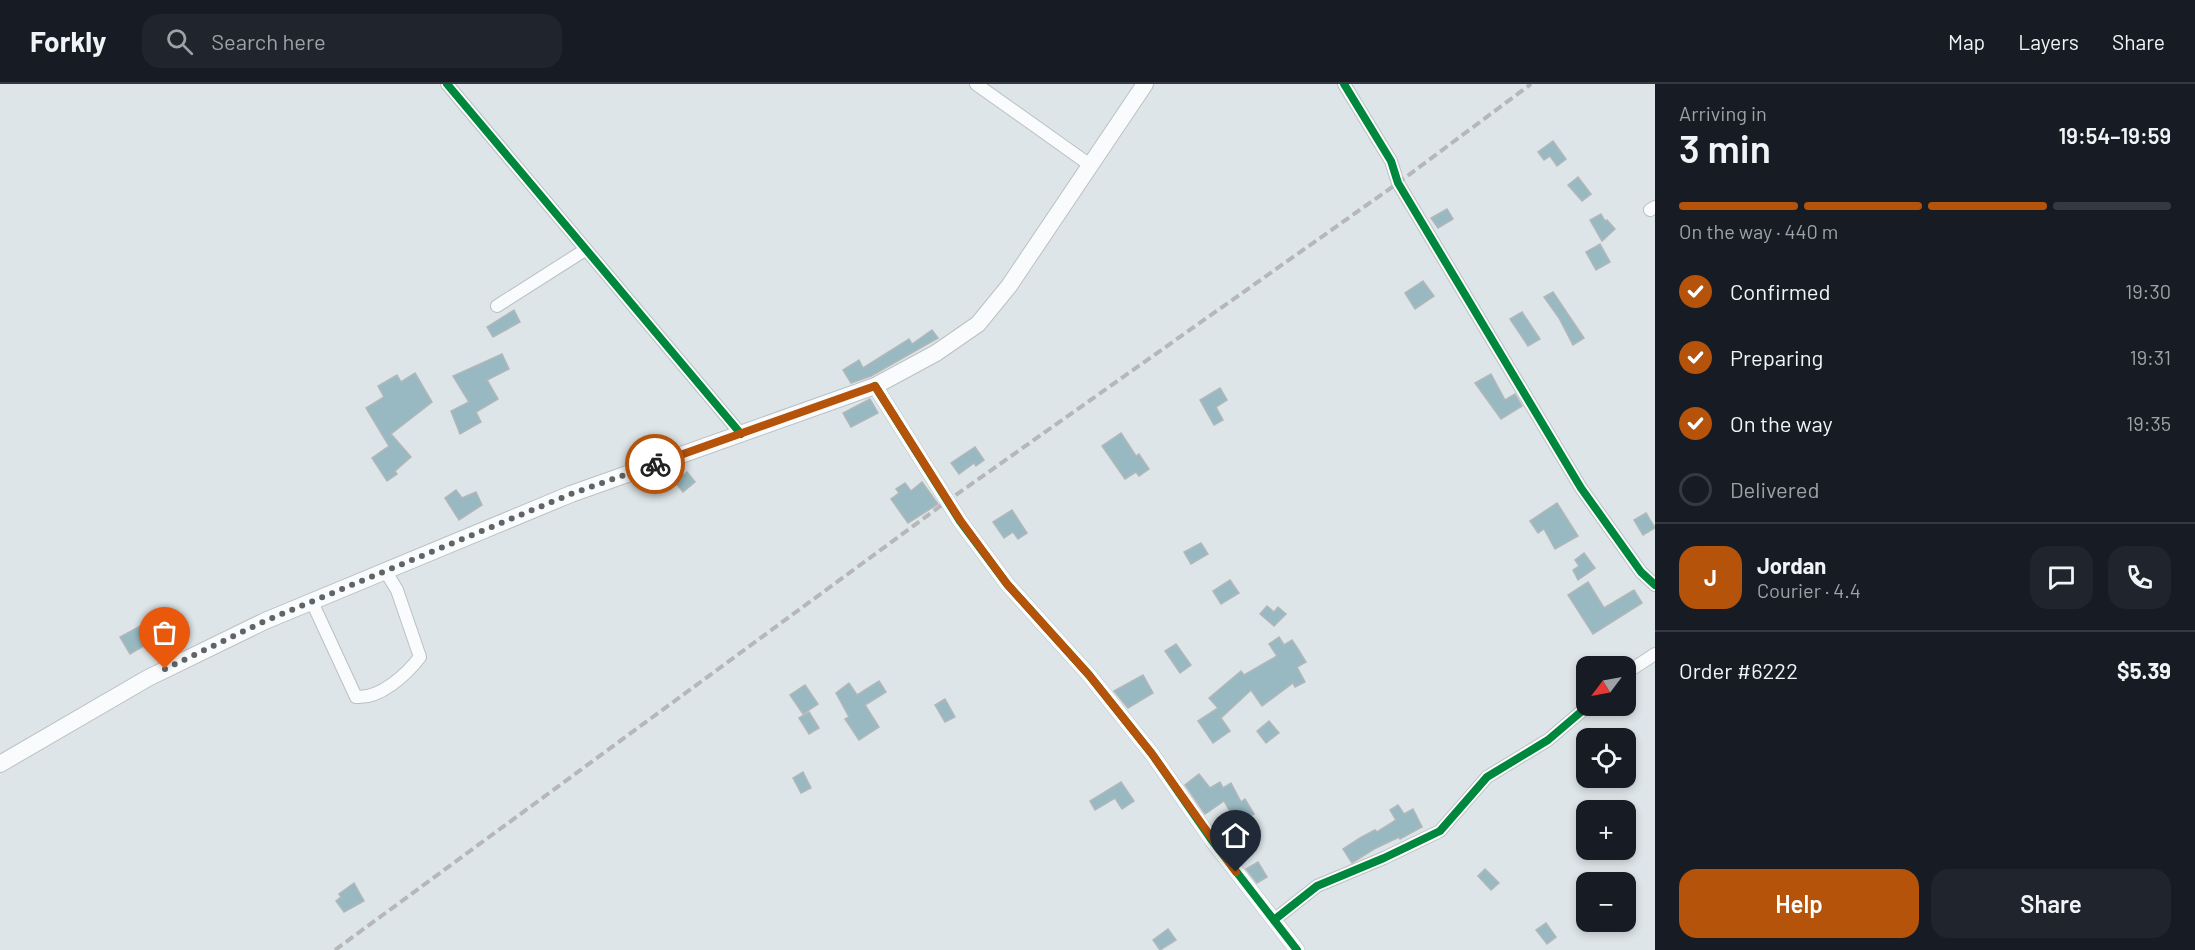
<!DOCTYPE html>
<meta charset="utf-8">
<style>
:root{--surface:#171b24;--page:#20242c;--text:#f1f3f6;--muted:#9ea1a6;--line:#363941;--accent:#b45309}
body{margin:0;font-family:Barlow,sans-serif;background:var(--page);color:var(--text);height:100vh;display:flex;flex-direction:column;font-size:22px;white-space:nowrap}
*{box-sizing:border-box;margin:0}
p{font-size:20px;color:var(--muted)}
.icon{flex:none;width:33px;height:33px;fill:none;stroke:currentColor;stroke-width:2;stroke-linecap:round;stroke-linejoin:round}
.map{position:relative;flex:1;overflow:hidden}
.side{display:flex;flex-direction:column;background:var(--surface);width:540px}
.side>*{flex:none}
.needle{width:39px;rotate:238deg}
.buttons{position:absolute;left:1576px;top:572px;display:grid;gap:12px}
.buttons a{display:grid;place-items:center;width:60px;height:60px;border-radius:12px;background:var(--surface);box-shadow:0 3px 9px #0003;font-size:30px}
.pin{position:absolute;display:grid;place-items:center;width:51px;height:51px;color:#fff;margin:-62px -26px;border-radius:50% 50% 50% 0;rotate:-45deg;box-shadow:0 0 6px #0007}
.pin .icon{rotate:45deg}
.courier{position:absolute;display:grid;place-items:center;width:60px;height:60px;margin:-30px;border:4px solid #b45309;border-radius:50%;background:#fff;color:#222;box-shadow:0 2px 8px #0007}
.overview em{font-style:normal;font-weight:600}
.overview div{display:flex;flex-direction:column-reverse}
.overview{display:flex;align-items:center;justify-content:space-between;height:102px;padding:0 24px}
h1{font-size:39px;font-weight:600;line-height:45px}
.bar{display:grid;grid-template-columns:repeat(4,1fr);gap:9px 6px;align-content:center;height:72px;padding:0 24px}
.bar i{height:8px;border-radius:4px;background:var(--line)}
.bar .current{background:var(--accent)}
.bar p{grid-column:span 4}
.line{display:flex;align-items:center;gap:15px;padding:0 24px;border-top:2px solid var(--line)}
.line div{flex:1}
.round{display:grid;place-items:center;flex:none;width:63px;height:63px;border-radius:18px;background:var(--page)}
ol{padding:0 24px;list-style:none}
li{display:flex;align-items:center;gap:18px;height:66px}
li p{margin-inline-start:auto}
li .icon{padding:6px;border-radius:50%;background:var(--accent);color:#fff;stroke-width:4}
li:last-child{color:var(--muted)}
li i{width:33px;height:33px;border:3px solid var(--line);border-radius:50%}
.primary-button{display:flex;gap:12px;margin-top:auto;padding:12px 24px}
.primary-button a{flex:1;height:69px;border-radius:18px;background:var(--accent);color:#fff;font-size:24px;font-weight:600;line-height:69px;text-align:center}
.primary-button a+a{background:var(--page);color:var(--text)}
header{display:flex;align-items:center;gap:36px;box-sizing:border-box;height:84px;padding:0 30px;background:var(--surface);border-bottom:2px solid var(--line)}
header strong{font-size:28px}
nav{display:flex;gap:33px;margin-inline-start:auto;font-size:21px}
.search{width:420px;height:54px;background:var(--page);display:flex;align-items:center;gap:15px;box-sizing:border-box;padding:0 21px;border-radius:18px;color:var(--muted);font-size:22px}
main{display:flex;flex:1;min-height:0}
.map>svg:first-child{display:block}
.building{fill:#98b9c1;stroke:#b1b7b9;stroke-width:1.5}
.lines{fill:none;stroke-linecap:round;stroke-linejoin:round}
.minor-casing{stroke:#bbc1c3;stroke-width:14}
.tertiary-casing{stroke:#bbc1c3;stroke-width:16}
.secondary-casing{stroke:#bbc1c3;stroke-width:18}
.minor{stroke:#fafbfc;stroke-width:12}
.tertiary{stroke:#fafbfc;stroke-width:15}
.secondary{stroke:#fafbfc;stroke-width:16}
.rail{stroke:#b5b7b8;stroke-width:4;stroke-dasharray:9 4.5;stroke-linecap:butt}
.cycleway-casing{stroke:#fff;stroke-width:11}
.cycleway{stroke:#00873e;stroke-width:8}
.done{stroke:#5f6567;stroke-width:6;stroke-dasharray:0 10.8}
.route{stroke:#b45309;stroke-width:8}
</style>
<header>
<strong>Forkly</strong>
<div class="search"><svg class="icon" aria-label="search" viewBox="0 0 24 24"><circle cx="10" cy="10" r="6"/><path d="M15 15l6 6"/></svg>Search here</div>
<nav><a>Map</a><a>Layers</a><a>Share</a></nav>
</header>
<main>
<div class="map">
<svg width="1655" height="866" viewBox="0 0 1655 866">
<rect width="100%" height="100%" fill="#dde5e8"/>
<g class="building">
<path d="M 1553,57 L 1566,75 L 1557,82 L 1550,72 L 1544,76 L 1538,68 Z"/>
<path d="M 1578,93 L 1591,110 L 1582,117 L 1568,101 Z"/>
<path d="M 1447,125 L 1453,135 L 1438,144 L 1431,134 Z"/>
<path d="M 1601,130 L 1605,137 L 1607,136 L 1615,145 L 1602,157 L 1590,136 Z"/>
<path d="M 1600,160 L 1610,178 L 1596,186 L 1586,168 Z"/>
<path d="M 1423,197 L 1434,212 L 1415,225 L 1405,209 Z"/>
<path d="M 1553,208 L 1584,254 L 1573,261 L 1559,234 L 1544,213 Z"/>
<path d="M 514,226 L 520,238 L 493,253 L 487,243 Z"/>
<path d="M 1522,228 L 1540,255 L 1528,262 L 1510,235 Z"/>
<path d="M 932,246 L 938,254 L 871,292 L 851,299 L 843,286 L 859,276 L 863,284 L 909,255 L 912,260 Z"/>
<path d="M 502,270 L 509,285 L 487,296 L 498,315 L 476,328 L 481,338 L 460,350 L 451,327 L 469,318 L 453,292 Z"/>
<path d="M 415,289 L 432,318 L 391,350 L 411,373 L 395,387 L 397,390 L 387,397 L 372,374 L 389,362 L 366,324 L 384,313 L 378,302 L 397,291 L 401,298 Z"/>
<path d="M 1491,290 L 1505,316 L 1515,310 L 1522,322 L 1501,335 L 1475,299 Z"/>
<path d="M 1220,304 L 1227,316 L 1216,323 L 1223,336 L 1214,341 L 1200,316 Z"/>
<path d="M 870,315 L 878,329 L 851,343 L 843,329 Z"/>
<path d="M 1121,349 L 1136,372 L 1139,370 L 1149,385 L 1139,392 L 1136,388 L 1125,395 L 1102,362 Z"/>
<path d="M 975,363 L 984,376 L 976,382 L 974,379 L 959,390 L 951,379 Z"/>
<path d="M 687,388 L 695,398 L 683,408 L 675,398 Z"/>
<path d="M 922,398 L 938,420 L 908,439 L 891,415 L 899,409 L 896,405 L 905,399 L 911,407 Z"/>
<path d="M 456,406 L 462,414 L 476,408 L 482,421 L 459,436 L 445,414 Z"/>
<path d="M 1557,419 L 1578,452 L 1555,465 L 1544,445 L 1538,449 L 1530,437 Z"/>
<path d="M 1012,426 L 1027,449 L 1018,455 L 1013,448 L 1004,454 L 993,438 Z"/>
<path d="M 1646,429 L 1655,444 L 1643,451 L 1634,436 Z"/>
<path d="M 1201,459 L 1208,470 L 1191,480 L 1184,468 Z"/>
<path d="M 1584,469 L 1595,484 L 1578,496 L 1573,486 L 1579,482 L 1575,476 Z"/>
<path d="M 1230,496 L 1239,509 L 1221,520 L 1213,507 Z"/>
<path d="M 1588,498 L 1604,524 L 1634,506 L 1642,519 L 1593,550 L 1568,511 Z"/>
<path d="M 1267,522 L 1274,528 L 1278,523 L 1286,530 L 1274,542 L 1260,530 Z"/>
<path d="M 157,533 L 166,549 L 130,570 L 120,553 Z"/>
<path d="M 1279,553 L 1284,561 L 1292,556 L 1298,565 L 1306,578 L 1297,583 L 1305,598 L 1295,603 L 1293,599 L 1262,622 L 1251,606 L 1221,634 L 1230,647 L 1213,659 L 1198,637 L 1218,624 L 1209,614 L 1241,587 L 1244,591 L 1277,572 L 1269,560 Z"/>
<path d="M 1176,560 L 1191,581 L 1180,589 L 1165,567 Z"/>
<path d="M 1143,591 L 1153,609 L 1128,624 L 1114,607 Z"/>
<path d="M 879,597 L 886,608 L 865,621 L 879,643 L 859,656 L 845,635 L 849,633 L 836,609 L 849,599 L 857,611 Z"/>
<path d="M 805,601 L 818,620 L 803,630 L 790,611 Z"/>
<path d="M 945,615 L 955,633 L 945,638 L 935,621 Z"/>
<path d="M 809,628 L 819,644 L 809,650 L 799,634 Z"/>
<path d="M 1269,637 L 1279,649 L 1266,659 L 1257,647 Z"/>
<path d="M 803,688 L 811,704 L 801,709 L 793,694 Z"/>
<path d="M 1199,690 L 1210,704 L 1220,698 L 1223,704 L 1231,699 L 1241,718 L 1245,715 L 1254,730 L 1237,740 L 1224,717 L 1205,730 L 1185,701 Z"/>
<path d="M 1121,698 L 1134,717 L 1122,725 L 1115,714 L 1095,726 L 1090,717 Z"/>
<path d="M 1398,721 L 1404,730 L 1413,725 L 1422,743 L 1400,755 L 1399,753 L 1374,765 L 1352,779 L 1343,765 L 1360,754 L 1375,746 L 1377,748 L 1396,736 L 1390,726 Z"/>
<path d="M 1258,778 L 1267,793 L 1257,799 L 1246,785 Z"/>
<path d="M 1485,785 L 1499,799 L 1491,806 L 1478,792 Z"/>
<path d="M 354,799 L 364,817 L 344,828 L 336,817 L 341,813 L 339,810 Z"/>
<path d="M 1546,839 L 1556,853 L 1547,860 L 1536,846 Z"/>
<path d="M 1168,845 L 1176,856 L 1160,866 L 1153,856 Z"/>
</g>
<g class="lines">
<g class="minor-casing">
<g id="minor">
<path d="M 447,0 L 741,350"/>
<path d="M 976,0 L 1090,81"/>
<path d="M 1344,0 L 1391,77 L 1398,99 L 1581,404 L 1641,488 L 1655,501"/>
<path d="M 1650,126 L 1655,123"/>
<path d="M 497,222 L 585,166"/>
<path d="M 312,518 L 356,613 C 380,615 406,591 420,573 L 397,506 L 386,488"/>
<path d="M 1626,589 L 1655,570"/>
<path d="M 1274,836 L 1317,802 L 1384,774 L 1440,747 L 1487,693 L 1548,656 L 1589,621"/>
</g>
</g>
<g class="tertiary-casing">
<path id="tertiary" d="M 875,302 L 960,437 L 1007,500 L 1089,591 L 1152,670 L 1211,755 L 1297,866"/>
</g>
<g class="secondary-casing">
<path id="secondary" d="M 0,680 L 148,594 L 265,537 L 571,410 L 875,302 L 936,269 L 978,240 L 1009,202 L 1145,0"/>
</g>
<use href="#minor" class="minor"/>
<use href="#tertiary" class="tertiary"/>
<use href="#secondary" class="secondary"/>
<path class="rail" d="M 335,866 L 946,418 L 1398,99 L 1531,0"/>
<g class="cycleway-casing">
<g id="cycleway">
<path d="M 447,0 L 741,350"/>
<path d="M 1344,0 L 1391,77 L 1398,99 L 1581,404 L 1641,488 L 1655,501"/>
<path d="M 875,302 L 960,437 L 1007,500 L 1089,591 L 1152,670 L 1211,755 L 1297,866"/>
<path d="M 1274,836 L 1317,802 L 1384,774 L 1440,747 L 1487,693 L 1548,656 L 1589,621"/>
</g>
</g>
<use href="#cycleway" class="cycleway"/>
</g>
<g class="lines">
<path class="done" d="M 165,585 L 265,537 L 571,410 L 655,380"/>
<path class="route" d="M 655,380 L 875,302 L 960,436 L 1007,500 L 1089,591 L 1152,670 L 1236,788"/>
</g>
</svg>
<div class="buttons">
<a><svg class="needle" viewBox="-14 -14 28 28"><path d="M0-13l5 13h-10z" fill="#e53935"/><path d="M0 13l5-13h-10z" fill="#9ea1a6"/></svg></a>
<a><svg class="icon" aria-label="locate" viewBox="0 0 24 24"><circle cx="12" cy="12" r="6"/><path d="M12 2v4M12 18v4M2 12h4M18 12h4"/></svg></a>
<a>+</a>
<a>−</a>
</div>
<div class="pin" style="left:165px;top:585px;background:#ea580c"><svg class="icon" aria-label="bag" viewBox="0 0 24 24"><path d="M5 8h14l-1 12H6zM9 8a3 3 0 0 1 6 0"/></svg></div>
<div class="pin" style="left:1236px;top:788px;background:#1f2937"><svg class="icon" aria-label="home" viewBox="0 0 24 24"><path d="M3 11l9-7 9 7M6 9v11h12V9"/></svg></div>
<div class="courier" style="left:655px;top:380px"><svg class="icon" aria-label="bike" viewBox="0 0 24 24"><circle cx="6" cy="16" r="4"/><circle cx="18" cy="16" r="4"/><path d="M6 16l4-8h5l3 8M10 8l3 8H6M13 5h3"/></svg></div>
</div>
<section class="side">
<div class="overview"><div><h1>3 min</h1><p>Arriving in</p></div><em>19:54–19:59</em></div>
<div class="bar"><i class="current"></i><i class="current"></i><i class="current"></i><i></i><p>On the way · 440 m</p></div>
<ol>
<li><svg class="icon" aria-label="check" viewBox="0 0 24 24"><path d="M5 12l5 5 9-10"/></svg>Confirmed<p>19:30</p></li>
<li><svg class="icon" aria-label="check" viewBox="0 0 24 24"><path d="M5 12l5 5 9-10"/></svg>Preparing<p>19:31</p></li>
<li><svg class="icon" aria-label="check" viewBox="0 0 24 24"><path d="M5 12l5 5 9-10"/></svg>On the way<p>19:35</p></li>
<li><i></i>Delivered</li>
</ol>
<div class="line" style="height:108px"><b class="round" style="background:var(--accent);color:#fff">J</b><div><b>Jordan</b><p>Courier · 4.4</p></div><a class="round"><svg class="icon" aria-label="chat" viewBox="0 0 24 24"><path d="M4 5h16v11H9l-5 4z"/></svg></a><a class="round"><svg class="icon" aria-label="phone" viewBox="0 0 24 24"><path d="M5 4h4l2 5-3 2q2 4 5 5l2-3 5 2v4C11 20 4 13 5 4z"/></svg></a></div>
<div class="line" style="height:78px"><div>Order #6222</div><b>$5.39</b></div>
<div class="primary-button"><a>Help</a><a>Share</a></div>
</section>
</main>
